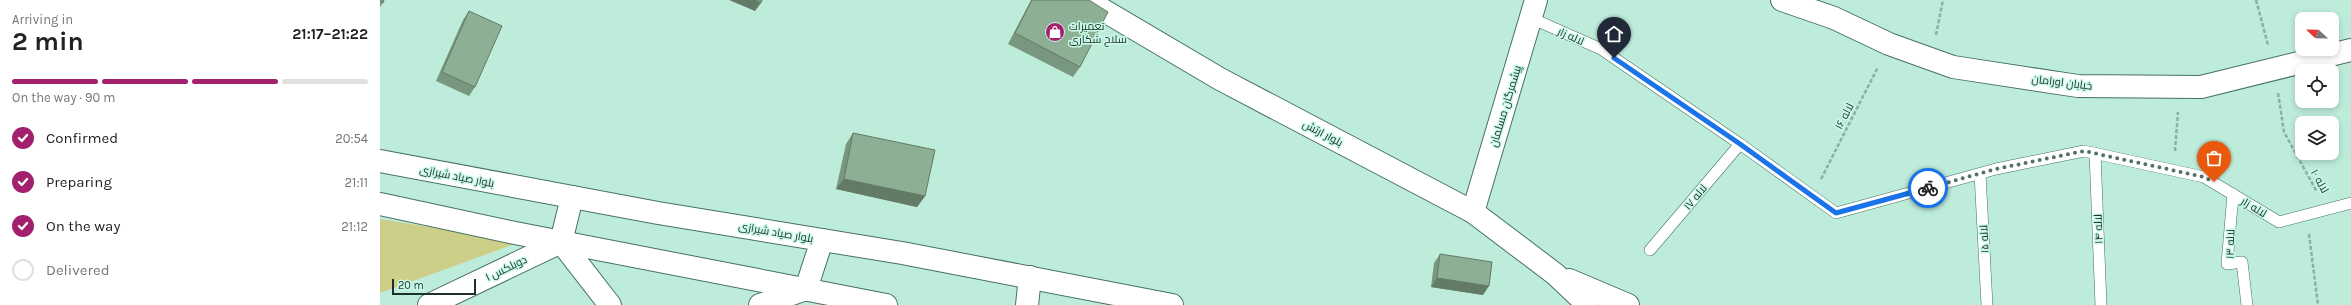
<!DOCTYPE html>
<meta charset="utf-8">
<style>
:root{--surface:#fff;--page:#f2f2f2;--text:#222;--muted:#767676;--line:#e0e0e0;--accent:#a3206f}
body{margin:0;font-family:Karla,Cairo,sans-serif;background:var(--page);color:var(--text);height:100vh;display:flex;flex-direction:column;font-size:15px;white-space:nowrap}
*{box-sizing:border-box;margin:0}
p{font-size:13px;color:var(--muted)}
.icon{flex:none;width:22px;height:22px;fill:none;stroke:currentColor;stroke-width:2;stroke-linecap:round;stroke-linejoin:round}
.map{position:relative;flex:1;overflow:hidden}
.side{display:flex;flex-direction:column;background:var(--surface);width:380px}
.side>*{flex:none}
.needle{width:26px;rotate:292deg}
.fabs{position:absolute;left:1915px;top:12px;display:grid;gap:8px}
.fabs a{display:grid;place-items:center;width:44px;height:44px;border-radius:8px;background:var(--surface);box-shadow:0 2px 6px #0003;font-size:20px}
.scale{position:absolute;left:12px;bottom:10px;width:84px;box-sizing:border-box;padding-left:4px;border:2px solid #1d3029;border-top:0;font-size:11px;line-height:14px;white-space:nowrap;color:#1d3029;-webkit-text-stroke:3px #caf9e7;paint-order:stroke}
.pin{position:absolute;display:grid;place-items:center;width:34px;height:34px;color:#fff;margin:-41px -17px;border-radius:50% 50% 50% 0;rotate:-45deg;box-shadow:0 0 4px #0007}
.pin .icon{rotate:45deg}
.courier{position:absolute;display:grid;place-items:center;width:40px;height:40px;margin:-20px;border:3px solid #1a73e8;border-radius:50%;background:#fff;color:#222;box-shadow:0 1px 5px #0007}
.headline em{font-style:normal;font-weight:700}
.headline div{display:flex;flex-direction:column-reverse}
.headline{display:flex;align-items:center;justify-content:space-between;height:68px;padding:0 12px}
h1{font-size:26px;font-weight:700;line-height:30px}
.bar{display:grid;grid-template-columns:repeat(4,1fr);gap:6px 4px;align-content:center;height:48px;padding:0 12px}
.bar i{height:5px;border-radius:3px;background:var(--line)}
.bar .on{background:var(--accent)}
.bar p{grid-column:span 4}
ol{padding:0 12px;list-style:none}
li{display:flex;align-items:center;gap:12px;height:44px}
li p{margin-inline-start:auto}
li .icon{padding:4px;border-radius:50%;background:var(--accent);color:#fff;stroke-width:4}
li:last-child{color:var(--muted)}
li i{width:22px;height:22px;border:2px solid var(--line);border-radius:50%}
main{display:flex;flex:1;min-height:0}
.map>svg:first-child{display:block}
.green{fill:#cdcf89}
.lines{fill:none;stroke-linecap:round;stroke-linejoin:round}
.service-casing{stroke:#467161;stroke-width:12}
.minor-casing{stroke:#467161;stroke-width:24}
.tertiary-casing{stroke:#467161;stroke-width:24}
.secondary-casing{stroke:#467161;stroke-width:24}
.path{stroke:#8ab0a2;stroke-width:2.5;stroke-dasharray:4 2;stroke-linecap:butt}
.service{stroke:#fff;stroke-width:11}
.minor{stroke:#fff;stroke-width:22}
.tertiary{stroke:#fff;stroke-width:22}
.secondary{stroke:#fff;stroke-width:22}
.wall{fill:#79967e}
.shaded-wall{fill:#637a67}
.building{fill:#8daf93;stroke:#637a67}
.done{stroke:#557267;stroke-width:4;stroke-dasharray:0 7.2}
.route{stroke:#1a73e8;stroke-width:5}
.labels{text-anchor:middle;stroke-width:3;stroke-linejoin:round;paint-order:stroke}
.poi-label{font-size:11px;fill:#1d3029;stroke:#caf9e7;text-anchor:start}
.street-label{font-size:11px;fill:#1d3029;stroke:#caf9e7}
</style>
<main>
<section class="side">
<div class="headline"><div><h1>2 min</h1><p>Arriving in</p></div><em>21:17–21:22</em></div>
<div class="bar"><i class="on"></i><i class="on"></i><i class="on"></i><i></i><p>On the way · 90 m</p></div>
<ol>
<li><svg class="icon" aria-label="check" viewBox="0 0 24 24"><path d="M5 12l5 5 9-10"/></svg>Confirmed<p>20:54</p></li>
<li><svg class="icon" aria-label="check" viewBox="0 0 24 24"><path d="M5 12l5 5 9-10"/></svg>Preparing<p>21:11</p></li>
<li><svg class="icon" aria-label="check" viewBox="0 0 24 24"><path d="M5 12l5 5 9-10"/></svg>On the way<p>21:12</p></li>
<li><i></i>Delivered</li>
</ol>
</section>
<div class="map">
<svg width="1971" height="305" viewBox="0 0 1971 305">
<rect width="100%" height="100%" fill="#bdecda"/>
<path class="green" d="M 0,219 L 140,242 L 0,293 Z"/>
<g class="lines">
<g class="service-casing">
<g id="service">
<path d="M 1151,18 L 1221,49 L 1360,144 L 1456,213 L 1616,169 L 1704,151 L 1824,177 L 1899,222 L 1971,203"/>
<path d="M 1715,153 L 1721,305"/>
<path d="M 1600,174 L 1607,305"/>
<path d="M 1853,194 L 1847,264 L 1862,262 L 1867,305"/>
<path d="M 1270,250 L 1360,144"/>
</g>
</g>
<g class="minor-casing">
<g id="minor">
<path d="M 1402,0 L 1454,18 L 1509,44 L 1573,67 L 1698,86 L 1821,87 L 1971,50"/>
<path d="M 49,305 L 181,242 L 230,305"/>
<path d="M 380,305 L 426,289"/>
</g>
</g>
<g class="tertiary-casing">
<path id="tertiary" d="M 1093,212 L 1156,0"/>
</g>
<g class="secondary-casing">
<g id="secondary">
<path d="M 706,0 L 840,79 L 1093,212 L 1175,274 L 1208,305"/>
<path d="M 0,161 L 278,213 L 522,253 L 792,305"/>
<path d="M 0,204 L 135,233 L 506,305"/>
<path d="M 181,242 L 192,197"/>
<path d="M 1189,280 L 1248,305"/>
<path d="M 426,289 L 442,240"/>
<path d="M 647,305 L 650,277"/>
</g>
</g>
<g class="path">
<path d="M 1876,0 L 1888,45"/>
<path d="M 1556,35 L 1563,0"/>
<path d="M 1898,93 L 1904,132 L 1937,192"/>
<path d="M 1795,151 L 1798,112"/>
<path d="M 1441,179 L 1498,67"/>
<path d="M 1929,234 L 1938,305"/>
</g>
<use href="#service" class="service"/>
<use href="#minor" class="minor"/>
<use href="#tertiary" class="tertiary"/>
<use href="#secondary" class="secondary"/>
</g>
<g class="wall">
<path d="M 0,0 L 3,3 L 0,7 Z"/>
<path d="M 651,0 L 709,0 L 700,67 L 693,77 L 628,44 Z"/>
<path d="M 89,11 L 95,87 L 89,96 L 56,81 L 83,20 Z"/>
<path d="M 473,133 L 545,196 L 537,207 L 456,189 L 466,144 Z"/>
<path d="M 1060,254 L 1103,295 L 1051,287 L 1054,263 Z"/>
</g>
<g class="shaded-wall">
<path d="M 349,0 L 375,0 L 381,3 L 375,11 Z"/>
<path d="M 464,179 L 545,196 L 537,207 L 456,189 Z"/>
<path d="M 1057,278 L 1109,286 L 1103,295 L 1051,287 Z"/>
</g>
<g class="building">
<path d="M 0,0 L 4,0 L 3,3 L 0,1 Z"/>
<path d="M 375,0 L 382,0 L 381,3 Z"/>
<path d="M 652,0 L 709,0 L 728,12 L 700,67 L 635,33 Z"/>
<path d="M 89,11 L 122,26 L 95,87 L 62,72 Z"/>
<path d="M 473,133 L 555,150 L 545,196 L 464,179 Z"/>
<path d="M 1060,254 L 1112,262 L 1109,286 L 1057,278 Z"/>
</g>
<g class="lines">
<path class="done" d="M 1548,188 L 1616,169 L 1704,151 L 1824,177 L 1834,182"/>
<path class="route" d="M 1234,58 L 1360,144 L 1456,213 L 1548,188"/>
</g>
<defs>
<g id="shop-disc" transform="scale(1)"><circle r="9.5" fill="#a3206f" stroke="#caf9e7"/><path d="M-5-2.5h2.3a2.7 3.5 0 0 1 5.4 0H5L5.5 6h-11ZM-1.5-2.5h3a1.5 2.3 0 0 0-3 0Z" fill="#fff"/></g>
</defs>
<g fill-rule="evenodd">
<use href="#shop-disc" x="675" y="32"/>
</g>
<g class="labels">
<g class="poi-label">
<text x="689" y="30">تعمیرات<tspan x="689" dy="13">سلاح شکاری</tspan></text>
</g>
<g class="street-label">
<text transform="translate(1191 36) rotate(24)" y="4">لاله زار</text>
<text transform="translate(1682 82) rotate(7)" y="4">خیابان اورامان</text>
<text transform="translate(1125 106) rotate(-73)" y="4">پیشمرگان مسلمان</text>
<text transform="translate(1464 116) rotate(-63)" y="4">لاله ۱۶</text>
<text transform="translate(943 133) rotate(28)" y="4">بلوار ارتش</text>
<text transform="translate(77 176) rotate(11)" y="4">بلوار صیاد شیرازی</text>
<text transform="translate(1940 181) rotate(61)" y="4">لاله ۱۰</text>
<text transform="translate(1315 197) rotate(-50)" y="4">لاله ۱۷</text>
<text transform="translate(1874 207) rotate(31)" y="4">لاله زار</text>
<text transform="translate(1718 229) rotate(-92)" y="4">لاله ۱۴</text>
<text transform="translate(396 232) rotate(10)" y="4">بلوار صیاد شیرازی</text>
<text transform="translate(1604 239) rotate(-93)" y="4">لاله ۱۵</text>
<text transform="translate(1850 244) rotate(-89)" y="4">لاله ۱۳</text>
<text transform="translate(126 268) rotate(-26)" y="4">دوبلکس ۱</text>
</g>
</g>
</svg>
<div class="fabs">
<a><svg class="needle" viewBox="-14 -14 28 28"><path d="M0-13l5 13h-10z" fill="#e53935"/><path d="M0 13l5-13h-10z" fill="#767676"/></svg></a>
<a><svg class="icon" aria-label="locate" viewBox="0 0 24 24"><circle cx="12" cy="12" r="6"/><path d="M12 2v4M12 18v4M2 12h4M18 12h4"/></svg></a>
<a><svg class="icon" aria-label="layers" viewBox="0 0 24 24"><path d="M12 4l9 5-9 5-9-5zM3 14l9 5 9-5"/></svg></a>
</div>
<div class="scale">20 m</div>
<div class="pin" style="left:1834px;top:182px;background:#ea580c"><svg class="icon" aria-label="bag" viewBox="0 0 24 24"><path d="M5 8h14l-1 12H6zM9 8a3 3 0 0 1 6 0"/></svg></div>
<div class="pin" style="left:1234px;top:58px;background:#1f2937"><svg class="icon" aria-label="home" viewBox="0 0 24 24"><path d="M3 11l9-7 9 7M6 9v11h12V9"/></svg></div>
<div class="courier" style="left:1548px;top:188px"><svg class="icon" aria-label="bike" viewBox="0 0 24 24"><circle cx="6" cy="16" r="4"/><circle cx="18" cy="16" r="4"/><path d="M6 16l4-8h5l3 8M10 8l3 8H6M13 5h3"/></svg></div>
</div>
</main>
